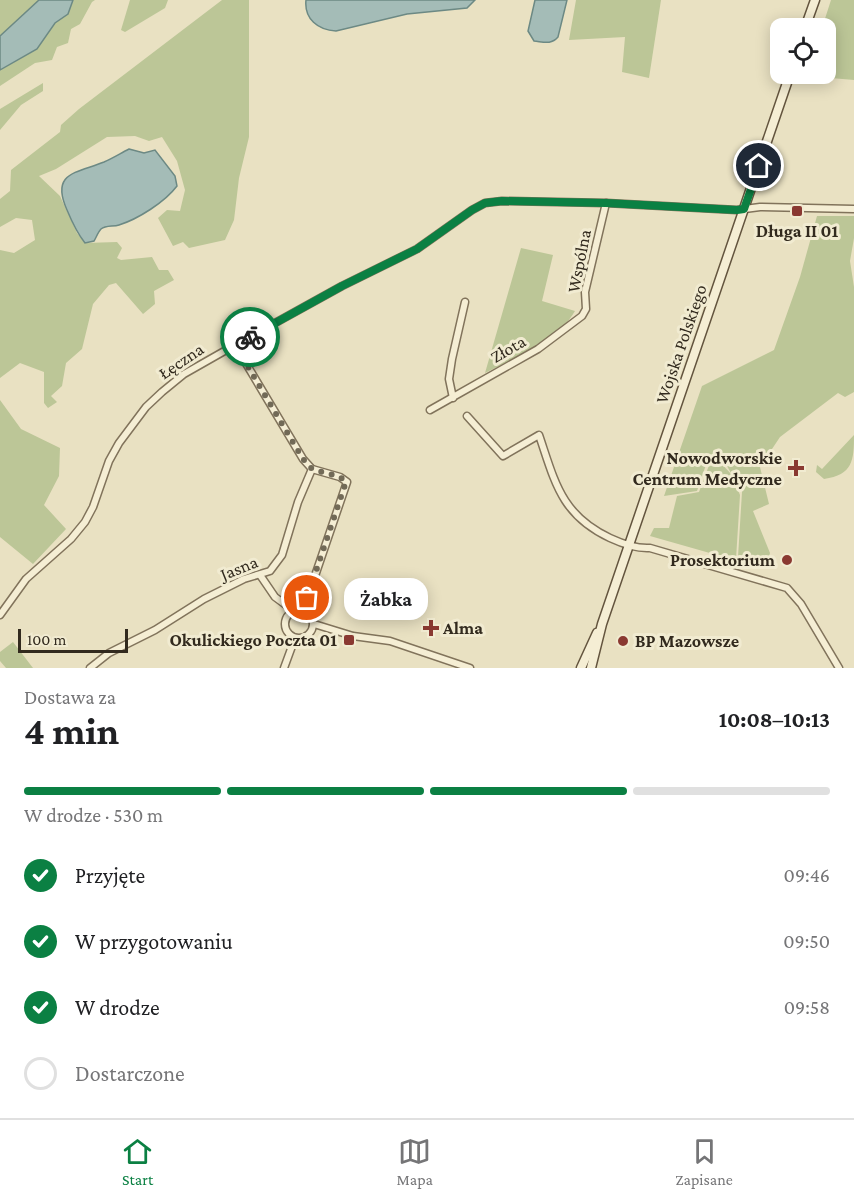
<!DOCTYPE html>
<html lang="pl">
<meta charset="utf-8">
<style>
:root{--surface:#fff;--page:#f6f6f6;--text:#202124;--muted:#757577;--line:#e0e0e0;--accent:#0b8043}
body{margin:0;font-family:"Crimson Pro",serif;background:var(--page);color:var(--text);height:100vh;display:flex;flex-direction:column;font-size:22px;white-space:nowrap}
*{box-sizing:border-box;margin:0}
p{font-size:20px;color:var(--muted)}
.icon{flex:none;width:33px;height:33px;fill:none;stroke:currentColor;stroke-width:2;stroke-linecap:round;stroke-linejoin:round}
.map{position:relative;height:668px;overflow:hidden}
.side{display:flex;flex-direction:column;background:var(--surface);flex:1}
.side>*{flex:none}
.controls{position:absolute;left:770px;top:18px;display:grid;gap:12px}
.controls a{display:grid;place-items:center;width:66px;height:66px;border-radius:12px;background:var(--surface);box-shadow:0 3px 15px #0003;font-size:30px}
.scale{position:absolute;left:18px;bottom:15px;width:110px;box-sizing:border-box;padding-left:6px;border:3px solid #322a1e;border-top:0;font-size:16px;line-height:21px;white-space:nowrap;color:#322a1e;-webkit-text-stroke:4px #f1ebd1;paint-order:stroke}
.pin{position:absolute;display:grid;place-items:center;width:51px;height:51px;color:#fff;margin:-26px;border:3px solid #fff;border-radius:50%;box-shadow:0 2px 6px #0007}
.courier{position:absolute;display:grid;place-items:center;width:60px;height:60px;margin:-30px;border:4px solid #0b8043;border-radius:50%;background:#fff;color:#222;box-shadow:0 2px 8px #0007}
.bubble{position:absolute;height:42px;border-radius:18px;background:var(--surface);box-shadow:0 3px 15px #0003;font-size:20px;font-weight:700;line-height:42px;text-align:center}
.headline em{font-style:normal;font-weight:700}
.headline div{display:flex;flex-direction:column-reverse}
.headline{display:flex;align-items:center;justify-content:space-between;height:102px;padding:0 24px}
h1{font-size:39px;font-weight:700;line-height:45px}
.bar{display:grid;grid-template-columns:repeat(4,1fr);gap:9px 6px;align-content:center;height:72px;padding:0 24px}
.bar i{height:8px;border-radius:4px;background:var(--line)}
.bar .selected{background:var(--accent)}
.bar p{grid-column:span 4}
ol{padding:0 24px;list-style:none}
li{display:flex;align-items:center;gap:18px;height:66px}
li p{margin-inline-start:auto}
li .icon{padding:6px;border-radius:50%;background:var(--accent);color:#fff;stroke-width:4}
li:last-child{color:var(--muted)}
li i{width:33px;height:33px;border:3px solid var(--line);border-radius:50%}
.dock{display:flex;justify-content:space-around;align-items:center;height:84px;border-top:2px solid var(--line);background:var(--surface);font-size:16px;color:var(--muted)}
.dock a{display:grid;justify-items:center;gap:3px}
.dock .selected{color:var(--accent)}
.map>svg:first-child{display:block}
.green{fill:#bcc697}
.water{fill:#a4bcb7;stroke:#6c8984;stroke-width:1.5}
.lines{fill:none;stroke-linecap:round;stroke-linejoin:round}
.minor-casing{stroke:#81735b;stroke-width:9}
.secondary-casing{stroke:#63543e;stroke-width:11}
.minor{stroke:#f5eed4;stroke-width:6}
.secondary{stroke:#f5eed4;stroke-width:8}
.done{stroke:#726a57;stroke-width:6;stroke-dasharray:0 10.8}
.route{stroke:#0b8043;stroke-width:8}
.poi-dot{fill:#8a3931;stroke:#f1ebd1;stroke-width:2}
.labels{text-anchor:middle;stroke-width:6;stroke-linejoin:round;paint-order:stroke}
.poi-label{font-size:18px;font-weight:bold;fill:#322a1e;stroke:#f1ebd1;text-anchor:end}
.street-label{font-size:18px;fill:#322a1e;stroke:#f1ebd1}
</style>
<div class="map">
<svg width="854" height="668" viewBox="0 0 854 668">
<rect width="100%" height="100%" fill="#e9e1c2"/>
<g class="green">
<path d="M 0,0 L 39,0 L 0,36 Z"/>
<path d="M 73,0 L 95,0 L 92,2 L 80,24 L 71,29 L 68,43 L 57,47 L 52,60 L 35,63 L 0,86 L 0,70 L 37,49 L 55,23 L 68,14 Z"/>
<path d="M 130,0 L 168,0 L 165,8 L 125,32 L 121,30 Z"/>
<path d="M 222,0 L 249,0 L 249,137 L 239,178 L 234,220 L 225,240 L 189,248 L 183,242 L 173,246 L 158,218 L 167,210 L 180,211 L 185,190 L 177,161 L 162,137 L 149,141 L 135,136 L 107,137 L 56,169 L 39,176 L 60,196 L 77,233 L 85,243 L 117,242 L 122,248 L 117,258 L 121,260 L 152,257 L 159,270 L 168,270 L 174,280 L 154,291 L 155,304 L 143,314 L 116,283 L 109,285 L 93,304 L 82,349 L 66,363 L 62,386 L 51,396 L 57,402 L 48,408 L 44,403 L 44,372 L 20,363 L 0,378 L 0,250 L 14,253 L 35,240 L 32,220 L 16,218 L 0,227 L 0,199 L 10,191 L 11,170 L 60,132 L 61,125 L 79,109 Z"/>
<path d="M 576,0 L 661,0 L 649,78 L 622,72 L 625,37 L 569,40 Z"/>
<path d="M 831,0 L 854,0 L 854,80 L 819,77 L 817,74 L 825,74 L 825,28 L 822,28 Z"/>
<path d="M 43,83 L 43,91 L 21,105 L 0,130 L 0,109 Z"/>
<path d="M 817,216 L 854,216 L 854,238 L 850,261 L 854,287 L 854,392 L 845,397 L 838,393 L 780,437 L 760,467 L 769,504 L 753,511 L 770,553 L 767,563 L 749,555 L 738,557 L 742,492 L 732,476 L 740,495 L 736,559 L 750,558 L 759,567 L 650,536 L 654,528 L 669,528 L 677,496 L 699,492 L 711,460 L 718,460 L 732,475 L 727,466 L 719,458 L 708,459 L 697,491 L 664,496 L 702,386 L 774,350 L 800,277 Z"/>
<path d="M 521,248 L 553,255 L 542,301 L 575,311 C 557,342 516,357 485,373 Z"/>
<path d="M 0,400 L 21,429 L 60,448 L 59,476 L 44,505 L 66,529 L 33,564 L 0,537 Z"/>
<path d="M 854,435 C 854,460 853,475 824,479 L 816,472 L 817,465 L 822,469 Z"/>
<path d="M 13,642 L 33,668 L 6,668 L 0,661 L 0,652 Z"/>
</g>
<g class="water">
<path d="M 39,0 L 73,0 L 68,14 L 55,23 L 37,49 L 0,70 L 0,36 Z"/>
<path d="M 306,0 L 475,0 L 467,8 L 407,14 L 336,31 C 318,30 304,19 306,0 Z"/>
<path d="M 535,0 L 567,0 L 558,37 C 551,45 544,42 534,41 L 528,31 Z"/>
<path d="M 129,149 L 144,153 L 155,150 L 175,176 L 177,186 C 165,202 138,219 119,225 C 113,227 106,225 101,229 C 98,232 96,238 94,241 L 85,243 C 77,233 72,222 67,210 C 50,172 77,173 104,162 C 113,158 121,153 129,149 Z"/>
</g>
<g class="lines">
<g class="minor-casing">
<g id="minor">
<path d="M 235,345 L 303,459 L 312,469"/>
<path d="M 453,398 L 449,379 L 452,359 L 465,302"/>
<path d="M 430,410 L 538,349 L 582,316 L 586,309 L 585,292 L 606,203"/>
<path d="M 467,416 L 503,456 L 539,435 C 555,482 561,515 610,538 C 623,544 636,549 650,548 L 787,588 L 801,604 L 839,668"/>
<path d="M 260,575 L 275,597 L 294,611"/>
<circle cx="299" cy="624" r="14"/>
<path d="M 303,611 L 347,482 L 340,477 L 312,469"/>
<path d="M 0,615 L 26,579 L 71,539 L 85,522 L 93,507 L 109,461 L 119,443 L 146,407 L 162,392 L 184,374 L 235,345 L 342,286 L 417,249 L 472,210 L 485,203 L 502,201 L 606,203 L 737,210 L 760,207 L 854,209"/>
<path d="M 314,624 L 353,636 L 390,641 L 470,668"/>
<path d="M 90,668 L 109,653 L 155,630 L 204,599 L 244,579 L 270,571 L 282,555 L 298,502 L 312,469"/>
<path d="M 284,668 L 295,638"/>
</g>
</g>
<g class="secondary-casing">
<g id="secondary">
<path d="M 805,28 L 815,0"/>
<path d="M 581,668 L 597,633"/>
<path d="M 591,668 L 602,624 L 790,74"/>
</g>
</g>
<use href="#minor" class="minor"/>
<use href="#secondary" class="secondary"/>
</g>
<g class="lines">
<path class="done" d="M 250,337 L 235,345 L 303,459 L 312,469 L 340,477 L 346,482 L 307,598"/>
<path class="route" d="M 250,337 L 342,286 L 417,249 L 472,210 L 485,203 L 502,201 L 606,203 L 737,210 L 744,209 L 759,166"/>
</g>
<g class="poi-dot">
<rect x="791" y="205" width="12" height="12" rx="3"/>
<path d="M793 459h6v6h6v6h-6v6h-6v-6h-6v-6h6z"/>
<circle cx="787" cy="560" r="6"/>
<path d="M428 619h6v6h6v6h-6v6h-6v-6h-6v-6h6z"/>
<rect x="343" y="634" width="12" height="12" rx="3"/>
<circle cx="623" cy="641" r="6"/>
</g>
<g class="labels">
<g class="poi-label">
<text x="797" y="237" text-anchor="middle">Długa II 01</text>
<text x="782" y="464">Nowodworskie<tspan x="782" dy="21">Centrum Medyczne</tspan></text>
<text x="775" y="566">Prosektorium</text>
<text x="443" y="634" text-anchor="start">Alma</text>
<text x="337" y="646">Okulickiego Poczta 01</text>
<text x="635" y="647" text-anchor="start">BP Mazowsze</text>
</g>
<g class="street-label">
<text transform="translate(579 261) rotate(-79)" y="6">Wspólna</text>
<text transform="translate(681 344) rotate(-71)" y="6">Wojska Polskiego</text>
<text transform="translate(508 349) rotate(-30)" y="6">Złota</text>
<text transform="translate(181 361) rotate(-34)" y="6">Łęczna</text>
<text transform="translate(239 568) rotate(-22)" y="6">Jasna</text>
</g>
</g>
</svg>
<div class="controls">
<a><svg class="icon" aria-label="locate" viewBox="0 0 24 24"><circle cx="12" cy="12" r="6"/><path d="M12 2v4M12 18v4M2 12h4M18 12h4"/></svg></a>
</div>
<div class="scale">100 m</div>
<div class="pin" style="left:307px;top:598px;background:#ea580c"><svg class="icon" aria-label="bag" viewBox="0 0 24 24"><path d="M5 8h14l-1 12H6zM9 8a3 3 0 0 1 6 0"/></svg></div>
<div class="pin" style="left:759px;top:166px;background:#1f2937"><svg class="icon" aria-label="home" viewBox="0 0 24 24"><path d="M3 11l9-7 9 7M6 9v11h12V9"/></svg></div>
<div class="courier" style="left:250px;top:337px"><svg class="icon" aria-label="bike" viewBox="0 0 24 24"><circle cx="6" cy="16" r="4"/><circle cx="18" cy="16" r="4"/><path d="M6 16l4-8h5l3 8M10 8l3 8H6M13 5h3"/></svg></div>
<div class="bubble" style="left:344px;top:578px;width:84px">Żabka</div>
</div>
<section class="side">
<div class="headline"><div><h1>4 min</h1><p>Dostawa za</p></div><em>10:08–10:13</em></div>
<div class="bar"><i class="selected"></i><i class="selected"></i><i class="selected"></i><i></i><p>W drodze · 530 m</p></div>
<ol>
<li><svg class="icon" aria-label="check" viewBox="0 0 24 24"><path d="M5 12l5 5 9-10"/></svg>Przyjęte<p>09:46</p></li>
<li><svg class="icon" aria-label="check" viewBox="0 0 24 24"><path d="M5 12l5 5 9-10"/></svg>W przygotowaniu<p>09:50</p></li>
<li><svg class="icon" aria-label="check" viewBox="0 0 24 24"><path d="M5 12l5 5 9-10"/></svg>W drodze<p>09:58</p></li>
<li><i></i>Dostarczone</li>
</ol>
</section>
<nav class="dock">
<a class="selected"><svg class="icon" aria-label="home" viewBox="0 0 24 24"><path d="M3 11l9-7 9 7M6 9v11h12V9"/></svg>Start</a>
<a><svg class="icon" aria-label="map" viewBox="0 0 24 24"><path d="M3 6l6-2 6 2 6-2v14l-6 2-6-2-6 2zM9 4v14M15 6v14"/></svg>Mapa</a>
<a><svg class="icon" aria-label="saved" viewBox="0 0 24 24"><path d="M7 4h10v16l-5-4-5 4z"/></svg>Zapisane</a>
</nav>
